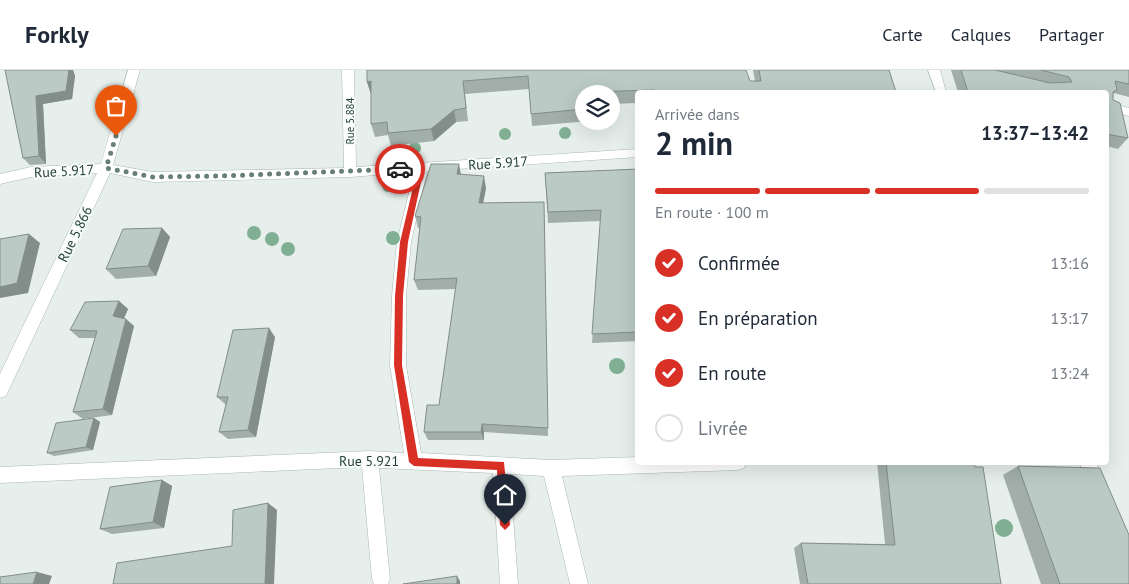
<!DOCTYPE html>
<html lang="fr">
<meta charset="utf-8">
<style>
:root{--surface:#fff;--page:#f6f6f7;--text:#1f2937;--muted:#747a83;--line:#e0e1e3;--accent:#d93025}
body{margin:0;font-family:"PT Sans",sans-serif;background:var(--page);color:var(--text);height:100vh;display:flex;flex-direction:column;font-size:19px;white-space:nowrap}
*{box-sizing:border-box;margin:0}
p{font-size:16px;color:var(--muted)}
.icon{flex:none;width:28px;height:28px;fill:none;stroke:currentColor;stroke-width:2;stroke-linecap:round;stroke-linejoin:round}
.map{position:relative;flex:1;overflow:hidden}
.drawer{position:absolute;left:635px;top:20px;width:474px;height:375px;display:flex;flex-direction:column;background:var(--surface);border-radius:5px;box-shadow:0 5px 20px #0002}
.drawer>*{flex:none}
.controls{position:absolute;left:575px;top:15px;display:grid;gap:10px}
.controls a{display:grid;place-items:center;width:45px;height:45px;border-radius:50%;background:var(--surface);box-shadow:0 5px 20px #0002;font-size:25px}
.pin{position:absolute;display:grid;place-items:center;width:42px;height:42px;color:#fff;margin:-51px -21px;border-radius:50% 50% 50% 0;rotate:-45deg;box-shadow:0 0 5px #0007}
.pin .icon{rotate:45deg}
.courier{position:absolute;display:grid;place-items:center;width:50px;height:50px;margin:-25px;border:4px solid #d93025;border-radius:50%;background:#fff;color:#222;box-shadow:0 1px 6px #0007}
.overview em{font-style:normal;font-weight:600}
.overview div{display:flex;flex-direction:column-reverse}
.overview{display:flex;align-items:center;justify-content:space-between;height:85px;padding:0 20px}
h1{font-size:32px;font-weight:600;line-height:38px}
.bar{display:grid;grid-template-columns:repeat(4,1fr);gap:8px 5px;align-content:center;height:60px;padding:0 20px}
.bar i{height:6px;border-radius:4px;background:var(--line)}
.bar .current{background:var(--accent)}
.bar p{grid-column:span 4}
ol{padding:0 20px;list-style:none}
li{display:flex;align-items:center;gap:15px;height:55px}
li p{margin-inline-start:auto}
li .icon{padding:5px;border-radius:50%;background:var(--accent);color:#fff;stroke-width:4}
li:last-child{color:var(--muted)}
li i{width:28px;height:28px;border:2px solid var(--line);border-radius:50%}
header{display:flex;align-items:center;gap:30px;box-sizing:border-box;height:70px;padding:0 25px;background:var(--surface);border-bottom:1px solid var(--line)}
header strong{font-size:24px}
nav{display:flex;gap:28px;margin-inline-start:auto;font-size:18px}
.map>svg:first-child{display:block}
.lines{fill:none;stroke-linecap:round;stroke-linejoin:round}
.minor-casing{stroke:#a8b8b2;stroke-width:1}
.minor{fill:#fff;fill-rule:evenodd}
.tree{fill:#80af93}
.wall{fill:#a1aea9}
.shaded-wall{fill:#838d89}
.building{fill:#bbcac4;stroke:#838d89}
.route{fill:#d93025}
.done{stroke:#687f78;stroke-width:5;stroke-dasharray:0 9}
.labels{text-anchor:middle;stroke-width:4;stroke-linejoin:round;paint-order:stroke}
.far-street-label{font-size:11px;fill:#24423a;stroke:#f7fbf9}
.street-label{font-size:14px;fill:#24423a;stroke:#f7fbf9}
</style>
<header>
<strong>Forkly</strong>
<nav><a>Carte</a><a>Calques</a><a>Partager</a></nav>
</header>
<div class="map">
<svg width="1129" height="514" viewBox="0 0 1129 514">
<rect width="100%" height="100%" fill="#e6efeb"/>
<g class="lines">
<g class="minor-casing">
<g id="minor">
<path d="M 128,0 L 140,0 L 113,95 L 153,102 L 344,98 L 342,0 L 354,0 L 356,97 L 638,79 L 638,87 L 427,101 L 411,172 L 406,226 L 406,295 L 421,383 L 551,390 L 638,387 L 638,392 L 746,392 L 744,398 L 738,400 L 562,406 L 588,514 L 570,514 L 544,406 L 510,404 L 518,514 L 500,514 L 493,403 L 379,398 L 390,509 L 388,514 L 374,514 L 372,509 L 362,397 L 0,413 L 0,397 L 370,381 L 404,383 L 390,295 L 392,226 L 397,172 L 414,102 L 350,107 L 153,112 L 110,103 L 6,326 L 0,328 L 0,304 L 97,103 L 31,107 L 0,114 L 0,104 L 31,97 L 101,94 Z"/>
<path d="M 928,0 L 940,0 L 946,22 L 936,22 Z"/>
<path d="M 1106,32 L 1129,38 L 1129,46 L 1106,40 Z"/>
<path d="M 1079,392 L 1096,392 L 1107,416 L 1104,422 L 1098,425 L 1092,422 Z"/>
</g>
</g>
<use href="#minor" class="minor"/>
</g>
<g class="tree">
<circle cx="565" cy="63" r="6"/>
<circle cx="505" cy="64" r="6"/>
<circle cx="415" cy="78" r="6"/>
<circle cx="388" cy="116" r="6"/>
<circle cx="254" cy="163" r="7"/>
<circle cx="393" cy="168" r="7"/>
<circle cx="272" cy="169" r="7"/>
<circle cx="288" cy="179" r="7"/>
<circle cx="617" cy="296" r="8"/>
<circle cx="1004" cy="458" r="9"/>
</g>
<g class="wall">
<path d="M 5,0 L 73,0 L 75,6 L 72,29 L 43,34 L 46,94 L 30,95 L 23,88 Z"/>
<path d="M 367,0 L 750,11 L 755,11 L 753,0 L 889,0 L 896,22 L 638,22 L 638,33 L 611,34 L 611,24 L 584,24 L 584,51 L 589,51 L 532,56 L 529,19 L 465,24 L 468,51 L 456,52 L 434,71 L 391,76 L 388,65 L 375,67 L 371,54 L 371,24 L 367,12 Z"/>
<path d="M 951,0 L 1129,0 L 1129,27 L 1114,23 L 1113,24 L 1113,30 L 1128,68 L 1118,79 L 1106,76 L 1106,22 L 958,22 Z"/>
<path d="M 638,99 L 638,271 L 592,273 L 601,151 L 548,153 L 545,103 Z"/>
<path d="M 461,105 L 486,118 L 483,133 L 544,132 L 548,366 L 484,362 L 484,370 L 428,370 L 424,362 L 439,335 L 456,219 L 418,220 L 414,210 L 420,158 L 418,158 L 415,146 Z"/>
<path d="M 162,158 L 170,167 L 156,206 L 116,209 L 106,199 Z"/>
<path d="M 119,231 L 128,239 L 124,248 L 134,256 L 112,345 L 83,349 L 73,342 L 95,268 L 79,268 L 70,260 Z"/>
<path d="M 275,267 L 256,367 L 228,369 L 219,362 L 226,335 L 217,327 Z"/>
<path d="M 94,348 L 100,352 L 93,380 L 54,386 L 47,383 Z"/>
<path d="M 877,392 L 971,392 L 1001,514 L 800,514 L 794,478 L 801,473 L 885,474 Z"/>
<path d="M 1018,396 L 1129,514 L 1041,514 L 1003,405 Z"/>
<path d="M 162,410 L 172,416 L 164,458 L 112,464 L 100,459 Z"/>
</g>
<g class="shaded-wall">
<path d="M 69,0 L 73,0 L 75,6 L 72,29 L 43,34 L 46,94 L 39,86 L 36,26 Z"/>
<path d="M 371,11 L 371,24 L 367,12 Z"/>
<path d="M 454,40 L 456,52 L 434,71 L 431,59 Z"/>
<path d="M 459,94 L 461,105 L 457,104 Z"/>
<path d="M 484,106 L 486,118 L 481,145 L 479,133 Z"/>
<path d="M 162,158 L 170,167 L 156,206 L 148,196 Z"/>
<path d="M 29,164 L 40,173 L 28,223 L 0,228 L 0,217 Z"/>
<path d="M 119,231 L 128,239 L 122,253 L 113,246 Z"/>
<path d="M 126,249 L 134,256 L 112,345 L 103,339 Z"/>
<path d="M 269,258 L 275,267 L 256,367 L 248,360 Z"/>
<path d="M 94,348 L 100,352 L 93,380 L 86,377 Z"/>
<path d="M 482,354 L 484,362 L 484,370 L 481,362 Z"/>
<path d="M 162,410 L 172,416 L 164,458 L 153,452 Z"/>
<path d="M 268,433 L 277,440 L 274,514 L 265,514 Z"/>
<path d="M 37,502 L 52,506 L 49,514 L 33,514 Z"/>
<path d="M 457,506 L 460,511 L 460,514 L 457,514 Z"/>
</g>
<g class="building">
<path d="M 5,0 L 69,0 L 66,21 L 36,26 L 39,86 L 23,88 Z"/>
<path d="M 367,0 L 746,0 L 750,11 L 761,11 L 759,0 L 889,0 L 896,22 L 655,22 L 655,20 L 586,22 L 586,24 L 584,24 L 584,39 L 531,44 L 528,6 L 463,11 L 466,38 L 454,40 L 431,59 L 388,63 L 387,52 L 371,54 L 371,11 L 367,12 Z"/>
<path d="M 961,0 L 995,0 L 1050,13 L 1072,12 L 1069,7 L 1041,0 L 1129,0 L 1129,14 L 1115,11 L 1117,20 L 1113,22 L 1113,30 L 1120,33 L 1128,68 L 1106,64 L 1106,22 L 968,22 Z"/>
<path d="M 431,94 L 459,94 L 457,104 L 484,106 L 479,133 L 544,132 L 548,358 L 482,354 L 481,362 L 424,362 L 427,335 L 439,335 L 457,208 L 414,210 L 421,147 L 415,146 Z"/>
<path d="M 638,99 L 638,262 L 592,264 L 601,140 L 548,142 L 545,103 Z"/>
<path d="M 162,158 L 148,196 L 106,199 L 123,159 Z"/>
<path d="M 29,164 L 17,213 L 0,217 L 0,169 Z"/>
<path d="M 119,231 L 113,246 L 126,249 L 103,339 L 73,342 L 97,261 L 70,260 L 85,232 Z"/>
<path d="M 269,258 L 248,360 L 219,362 L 228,327 L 217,327 L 233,260 Z"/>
<path d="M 94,348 L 86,377 L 47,383 L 56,353 Z"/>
<path d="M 886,392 L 971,392 L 974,393 L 975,397 L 983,397 L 1001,514 L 808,514 L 801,473 L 895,475 Z"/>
<path d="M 1018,396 L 1100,398 L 1129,465 L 1129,514 L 1060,514 Z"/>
<path d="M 162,410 L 153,452 L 100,459 L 110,417 Z"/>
<path d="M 268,433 L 265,514 L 113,514 L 117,493 L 232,476 L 233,440 Z"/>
<path d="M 37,502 L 33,514 L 0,514 L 0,507 Z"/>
<path d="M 457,506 L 457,514 L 403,514 Z"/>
</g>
<path class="route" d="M 421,96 L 424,98 L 408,172 L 403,226 L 402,295 L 418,388 L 504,392 L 510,455 L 505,460 L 500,455 L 497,400 L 414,396 L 409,392 L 394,295 L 395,226 L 400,172 L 417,101 L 400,102 L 397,99 L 400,97 Z"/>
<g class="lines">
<path class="done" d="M 116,66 L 106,98 L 153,107 L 221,106 L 400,99"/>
</g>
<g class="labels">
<g class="far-street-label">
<text transform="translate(350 51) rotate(-90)" y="4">Rue 5.884</text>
</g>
<g class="street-label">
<text transform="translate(498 93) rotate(-4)" y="5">Rue 5.917</text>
<text transform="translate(64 101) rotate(-3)" y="5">Rue 5.917</text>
<text transform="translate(75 164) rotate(-64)" y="5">Rue 5.866</text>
<text x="369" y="396">Rue 5.921</text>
</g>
</g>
</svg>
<div class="controls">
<a><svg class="icon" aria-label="layers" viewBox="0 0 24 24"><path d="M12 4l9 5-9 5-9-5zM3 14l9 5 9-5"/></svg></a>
</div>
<div class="pin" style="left:116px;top:66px;background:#ea580c"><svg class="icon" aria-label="bag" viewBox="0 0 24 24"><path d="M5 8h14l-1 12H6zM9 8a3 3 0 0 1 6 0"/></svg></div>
<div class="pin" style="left:505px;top:455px;background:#1f2937"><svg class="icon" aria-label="home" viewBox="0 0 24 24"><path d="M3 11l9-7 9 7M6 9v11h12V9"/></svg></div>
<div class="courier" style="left:400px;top:99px"><svg class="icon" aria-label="car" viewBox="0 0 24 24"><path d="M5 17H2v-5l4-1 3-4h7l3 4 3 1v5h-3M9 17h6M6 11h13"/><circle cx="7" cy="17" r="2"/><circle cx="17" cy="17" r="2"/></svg></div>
<section class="drawer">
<div class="overview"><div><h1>2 min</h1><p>Arrivée dans</p></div><em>13:37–13:42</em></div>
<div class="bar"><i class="current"></i><i class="current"></i><i class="current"></i><i></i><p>En route · 100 m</p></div>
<ol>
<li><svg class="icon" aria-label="check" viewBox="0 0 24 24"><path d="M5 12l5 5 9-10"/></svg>Confirmée<p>13:16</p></li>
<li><svg class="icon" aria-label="check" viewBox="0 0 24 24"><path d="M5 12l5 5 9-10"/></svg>En préparation<p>13:17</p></li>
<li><svg class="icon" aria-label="check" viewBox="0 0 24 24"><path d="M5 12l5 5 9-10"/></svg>En route<p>13:24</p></li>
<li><i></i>Livrée</li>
</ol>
</section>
</div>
